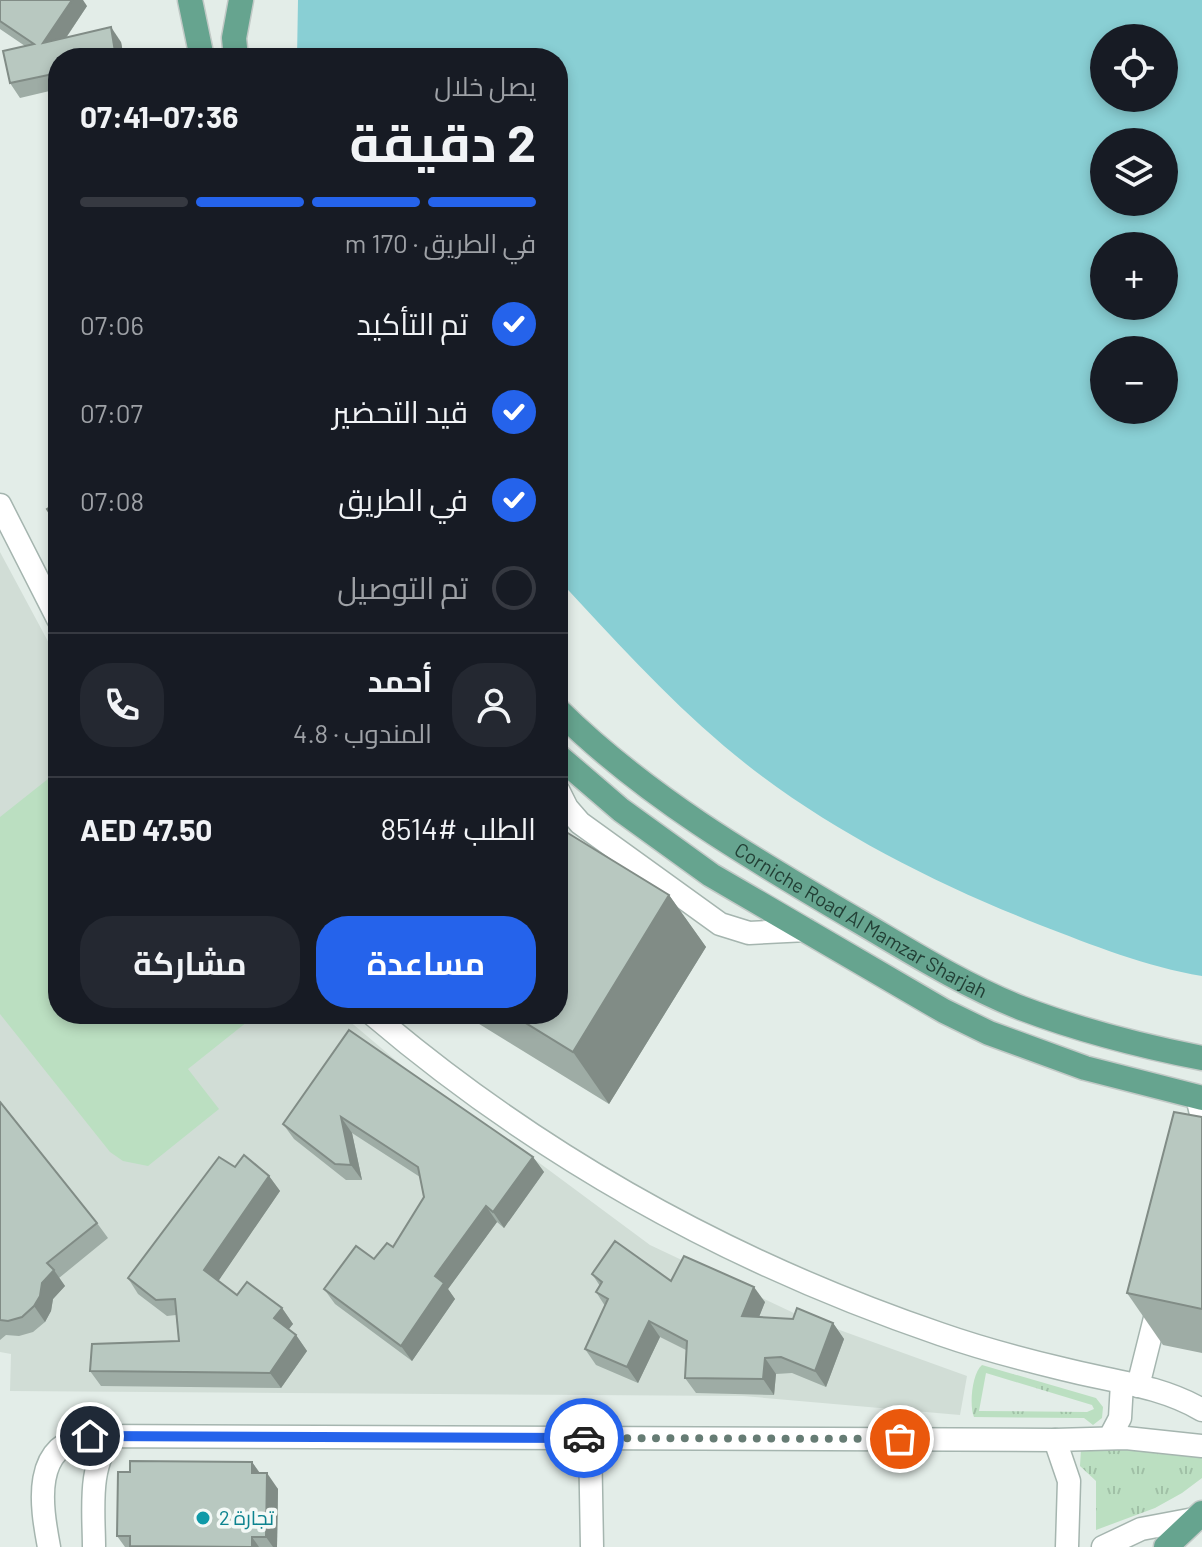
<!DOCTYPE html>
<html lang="ar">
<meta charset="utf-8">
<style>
:root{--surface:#171b24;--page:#242831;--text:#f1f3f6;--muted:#9ea1a6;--line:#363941;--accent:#2563eb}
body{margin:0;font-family:Barlow,Cairo,sans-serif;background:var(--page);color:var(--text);direction:rtl;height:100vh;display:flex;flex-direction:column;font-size:30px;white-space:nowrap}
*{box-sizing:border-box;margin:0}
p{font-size:26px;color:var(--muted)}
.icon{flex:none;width:44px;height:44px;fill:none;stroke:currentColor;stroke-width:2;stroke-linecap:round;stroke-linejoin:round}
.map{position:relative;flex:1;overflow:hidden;direction:ltr}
.sheet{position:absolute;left:48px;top:48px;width:520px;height:976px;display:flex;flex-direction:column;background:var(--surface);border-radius:32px;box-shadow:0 4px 12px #0003;direction:rtl}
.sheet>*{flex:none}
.controls{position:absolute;left:1090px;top:24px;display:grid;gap:16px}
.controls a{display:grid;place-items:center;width:88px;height:88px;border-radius:50%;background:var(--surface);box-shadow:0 4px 12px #0003;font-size:40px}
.pin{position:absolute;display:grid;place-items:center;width:68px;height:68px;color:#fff;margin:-34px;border:4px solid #fff;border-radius:50%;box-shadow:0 2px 8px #0007}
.courier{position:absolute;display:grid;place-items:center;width:80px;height:80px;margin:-40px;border:6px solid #2563eb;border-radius:50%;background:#fff;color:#222;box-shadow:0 2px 10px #0007}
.headline em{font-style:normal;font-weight:700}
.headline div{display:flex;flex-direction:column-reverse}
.headline{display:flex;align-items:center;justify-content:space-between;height:136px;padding:0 32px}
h1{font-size:52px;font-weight:700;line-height:60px}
.bar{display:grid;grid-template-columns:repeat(4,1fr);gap:12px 8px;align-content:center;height:96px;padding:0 32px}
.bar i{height:10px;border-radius:6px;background:var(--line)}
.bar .on{background:var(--accent)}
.bar p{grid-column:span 4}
.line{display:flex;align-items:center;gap:20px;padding:0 32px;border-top:2px solid var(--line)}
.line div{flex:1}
.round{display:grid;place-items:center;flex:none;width:84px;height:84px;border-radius:32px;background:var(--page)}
ol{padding:0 32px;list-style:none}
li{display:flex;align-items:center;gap:24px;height:88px}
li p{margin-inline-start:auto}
li .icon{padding:8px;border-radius:50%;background:var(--accent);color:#fff;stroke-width:4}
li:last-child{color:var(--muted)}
li i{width:44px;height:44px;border:4px solid var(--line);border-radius:50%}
.action{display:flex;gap:16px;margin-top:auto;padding:16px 32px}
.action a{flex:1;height:92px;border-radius:32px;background:var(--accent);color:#fff;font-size:32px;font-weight:700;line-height:92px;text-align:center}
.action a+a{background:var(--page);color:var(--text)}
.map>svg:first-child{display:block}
.built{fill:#d1ddd6}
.grass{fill:url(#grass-tufts);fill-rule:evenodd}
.garden{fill:#bbdfc1}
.water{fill:#89cfd4;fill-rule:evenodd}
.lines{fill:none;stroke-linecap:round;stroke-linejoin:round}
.minor-casing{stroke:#a5b5af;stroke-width:25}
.major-casing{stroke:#c1c9c6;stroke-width:27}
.minor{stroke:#fff;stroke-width:22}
.major{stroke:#66a48f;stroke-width:24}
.wall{fill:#9eaca5}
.shaded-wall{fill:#818c86}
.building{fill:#b8c8c0;stroke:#818c86;stroke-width:2}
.done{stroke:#667c74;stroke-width:8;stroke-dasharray:0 14.4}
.route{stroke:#2563eb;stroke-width:10}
.culture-dot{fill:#0f9aa8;stroke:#f3f9f6;stroke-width:3}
.labels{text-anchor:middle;stroke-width:7;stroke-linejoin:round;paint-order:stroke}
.street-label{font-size:20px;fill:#223f35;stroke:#f3f9f6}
.culture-label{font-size:20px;fill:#0d838f;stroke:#f3f9f6;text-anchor:start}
</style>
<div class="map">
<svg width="1202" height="1547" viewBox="0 0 1202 1547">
<defs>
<pattern id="grass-tufts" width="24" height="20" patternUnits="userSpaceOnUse" patternTransform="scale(2)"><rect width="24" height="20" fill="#bbdfc1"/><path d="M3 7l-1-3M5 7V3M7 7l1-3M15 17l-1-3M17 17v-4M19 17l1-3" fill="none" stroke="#a0c0a6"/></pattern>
</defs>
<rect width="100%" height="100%" fill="#e3ede8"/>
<path class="built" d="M 0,552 L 58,660 L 58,1014 L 341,1014 L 419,1080 L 534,1159 L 650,1245 L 798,1315 L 967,1376 L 960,1415 L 743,1396 L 10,1391 L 11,1354 L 0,1352 Z"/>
<g class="grass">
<path d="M 982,1365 L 1096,1398 L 1103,1407 L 1102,1418 L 1093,1425 L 1084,1418 L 974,1417 C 969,1406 972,1373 982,1365 ZM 986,1373 L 1092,1405 L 1094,1409 L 1087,1412 L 979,1411 Z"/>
<path d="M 1081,1449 L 1202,1450 L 1202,1478 L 1182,1493 L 1155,1508 L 1096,1530 L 1096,1481 L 1080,1466 Z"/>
</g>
<path class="garden" d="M 58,771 L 58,1014 L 257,1014 L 188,1069 L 219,1109 L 148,1166 L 123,1161 L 110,1152 L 0,1014 L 0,817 Z"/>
<path class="water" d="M 298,0 L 1202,0 L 1202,976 C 1147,967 1092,945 1040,925 C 929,881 816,824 724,746 C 664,695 611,636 558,579 L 558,58 L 297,58 ZM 1104,38 L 1164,38 L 1164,98 L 1104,98 ZM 1104,142 L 1164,142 L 1164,202 L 1104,202 ZM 1104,246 L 1164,246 L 1164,306 L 1104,306 ZM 1104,350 L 1164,350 L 1164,410 L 1104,410 Z"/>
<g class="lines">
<g class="minor-casing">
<g id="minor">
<path d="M 0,505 L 58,619"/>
<path d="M 558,790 L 567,808 L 580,823 L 720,924 L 749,933 L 807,930"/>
<path d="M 372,1014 C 540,1157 732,1263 940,1334 C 980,1348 1021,1359 1063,1369 C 1109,1381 1160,1385 1202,1410"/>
<path d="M 1197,1097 L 1202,1118"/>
<path d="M 1138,1386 L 1159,1302"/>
<path d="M 1110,1437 L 1120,1418 L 1122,1383"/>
<path d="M 590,1438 L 592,1547"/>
<path d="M 1055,1440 L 1069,1481 L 1067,1547"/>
<path d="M 49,1547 C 41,1505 31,1444 90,1436 L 1055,1440 L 1126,1438 L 1202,1446"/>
<path d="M 94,1547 C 94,1512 87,1463 114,1436"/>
<path d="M 1103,1547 L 1141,1529 L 1194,1519"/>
</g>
</g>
<g class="major-casing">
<g id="major">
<path d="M 190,0 L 202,58"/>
<path d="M 236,58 L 234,38 L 241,0"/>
<path id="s1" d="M 558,710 C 645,796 751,858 855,919 C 908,950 963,985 1021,1008 C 1079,1030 1141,1046 1202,1058"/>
<path d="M 558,756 L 621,810 L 711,875 L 944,1011 L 989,1033 L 1085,1068 L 1202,1098"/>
<path d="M 1166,1547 L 1202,1513"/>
</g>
</g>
<use href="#minor" class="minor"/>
<use href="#major" class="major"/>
</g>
<g class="wall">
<path d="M 0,0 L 87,6 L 66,38 L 121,42 L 124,58 L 58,58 L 58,89 L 20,98 L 10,83 L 25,46 L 0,29 Z"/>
<path d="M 669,895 L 706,947 L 609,1104 L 463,1014 L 558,1014 Z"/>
<path d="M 349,1030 L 533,1157 L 544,1172 L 504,1228 L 497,1222 L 448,1289 L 455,1299 L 412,1361 L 335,1304 L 324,1289 L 393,1247 L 424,1197 L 420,1177 L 352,1133 L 362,1180 L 346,1180 L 294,1139 L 283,1124 Z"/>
<path d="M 0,1102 L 97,1223 L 108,1238 L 59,1278 L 65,1286 L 53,1299 L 51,1311 L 45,1322 L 33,1332 L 19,1336 L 6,1335 L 0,1340 Z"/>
<path d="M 1202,1117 L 1202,1353 L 1163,1345 L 1127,1293 Z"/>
<path d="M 235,1167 L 269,1176 L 280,1191 L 218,1281 L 237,1295 L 282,1308 L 293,1324 L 288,1329 L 296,1335 L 307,1351 L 281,1388 L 101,1386 L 90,1371 L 179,1341 L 176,1315 L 167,1316 L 138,1294 L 128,1278 Z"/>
<path d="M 592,1274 L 671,1281 L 765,1302 L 759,1317 L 833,1323 L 844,1339 L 826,1387 L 792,1373 L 776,1374 L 774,1395 L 696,1393 L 685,1378 L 686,1350 L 660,1337 L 638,1383 L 596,1365 L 585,1349 L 605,1306 L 596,1292 L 600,1286 Z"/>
<path d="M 252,1462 L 260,1473 L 278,1489 L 277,1547 L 125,1547 L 117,1536 L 130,1472 Z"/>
</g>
<g class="shaded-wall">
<path d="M 72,0 L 83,0 L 87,6 L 53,57 L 43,43 Z"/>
<path d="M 111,27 L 121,42 L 124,58 L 116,58 Z"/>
<path d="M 669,895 L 706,947 L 609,1104 L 573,1052 Z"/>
<path d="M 341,1117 L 352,1133 L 362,1180 L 351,1165 Z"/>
<path d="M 533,1157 L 544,1172 L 504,1228 L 493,1212 Z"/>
<path d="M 269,1176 L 280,1191 L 215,1286 L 204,1270 Z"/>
<path d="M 486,1206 L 497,1222 L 448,1289 L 455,1299 L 412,1361 L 401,1346 L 435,1276 Z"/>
<path d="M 54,1270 L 65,1286 L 53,1299 L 51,1311 L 45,1322 L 34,1306 L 42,1283 Z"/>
<path d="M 754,1287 L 765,1302 L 753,1332 L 742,1316 Z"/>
<path d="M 282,1308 L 293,1324 L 285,1334 L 274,1318 Z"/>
<path d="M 649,1321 L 660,1337 L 638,1383 L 627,1367 Z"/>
<path d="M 833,1323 L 844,1339 L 826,1387 L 815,1371 Z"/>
<path d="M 296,1335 L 307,1351 L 281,1388 L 270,1373 Z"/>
<path d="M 765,1358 L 776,1374 L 774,1395 L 763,1379 Z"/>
<path d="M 252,1462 L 263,1478 L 252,1473 Z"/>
<path d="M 267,1473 L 278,1489 L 277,1547 L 273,1547 L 266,1537 Z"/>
<path d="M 252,1537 L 259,1547 L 252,1547 Z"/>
</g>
<g class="building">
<path d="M 0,0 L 72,0 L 43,43 L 111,27 L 116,58 L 58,58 L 58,73 L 10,83 L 3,51 L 34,44 L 0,21 Z"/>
<path d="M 58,502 L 58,526 L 47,509 Z"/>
<path d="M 558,827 L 669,895 L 573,1052 L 511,1014 L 558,1014 Z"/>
<path d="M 349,1030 L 533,1157 L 493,1212 L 486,1206 L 435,1276 L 444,1283 L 401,1346 L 324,1289 L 356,1246 L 374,1259 L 387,1243 L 393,1247 L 424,1197 L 418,1167 L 341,1117 L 351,1165 L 335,1164 L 283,1124 Z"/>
<path d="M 0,1102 L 97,1223 L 47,1263 L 54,1270 L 42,1283 L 40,1296 L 34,1306 L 22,1317 L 8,1321 L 0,1320 Z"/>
<path d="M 1174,1112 L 1202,1117 L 1202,1309 L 1127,1293 Z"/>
<path d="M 244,1155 L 269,1176 L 204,1270 L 237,1295 L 247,1282 L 282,1308 L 274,1318 L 296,1335 L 270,1373 L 90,1371 L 92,1344 L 179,1341 L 175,1299 L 156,1300 L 128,1278 L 219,1157 L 235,1167 Z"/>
<path d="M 615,1241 L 671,1281 L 684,1256 L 754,1287 L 742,1316 L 793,1319 L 797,1308 L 833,1323 L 815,1371 L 781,1357 L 765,1358 L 763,1379 L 685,1378 L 687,1341 L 649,1321 L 627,1367 L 585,1349 L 608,1299 L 596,1292 L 602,1282 L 592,1274 Z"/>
<path d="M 130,1461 L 252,1462 L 252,1473 L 267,1473 L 266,1537 L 252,1537 L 252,1547 L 130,1546 L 130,1536 L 117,1536 L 118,1472 L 130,1472 Z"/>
</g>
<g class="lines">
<path class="done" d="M 584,1438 L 900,1439"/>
<path class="route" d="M 90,1436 L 584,1438"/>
</g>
<circle class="culture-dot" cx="203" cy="1518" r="8"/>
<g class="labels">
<g class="street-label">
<text dy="7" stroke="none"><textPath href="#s1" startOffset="370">Corniche Road Al Mamzar Sharjah</textPath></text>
</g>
<g class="culture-label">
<text x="219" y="1525">تجارة 2</text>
</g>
</g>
</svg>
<div class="controls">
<a><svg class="icon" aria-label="locate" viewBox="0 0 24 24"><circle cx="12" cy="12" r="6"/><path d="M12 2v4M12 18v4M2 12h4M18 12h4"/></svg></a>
<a><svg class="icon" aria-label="layers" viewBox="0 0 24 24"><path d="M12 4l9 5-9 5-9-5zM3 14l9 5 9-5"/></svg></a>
<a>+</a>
<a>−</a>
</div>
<div class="pin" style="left:900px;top:1439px;background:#ea580c"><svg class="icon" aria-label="bag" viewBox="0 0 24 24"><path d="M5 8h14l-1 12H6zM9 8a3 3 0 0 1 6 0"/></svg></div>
<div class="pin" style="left:90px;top:1436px;background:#1f2937"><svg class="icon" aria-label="home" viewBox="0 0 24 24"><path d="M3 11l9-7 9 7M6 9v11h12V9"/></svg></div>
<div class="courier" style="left:584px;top:1438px"><svg class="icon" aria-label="car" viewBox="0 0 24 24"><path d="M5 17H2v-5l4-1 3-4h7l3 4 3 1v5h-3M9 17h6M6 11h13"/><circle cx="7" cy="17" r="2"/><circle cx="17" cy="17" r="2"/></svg></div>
<section class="sheet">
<div class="headline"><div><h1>2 دقيقة</h1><p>يصل خلال</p></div><em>07:36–07:41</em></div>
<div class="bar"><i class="on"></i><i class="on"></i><i class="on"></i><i></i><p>في الطريق · 170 m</p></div>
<ol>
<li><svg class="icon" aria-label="check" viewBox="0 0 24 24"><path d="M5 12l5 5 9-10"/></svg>تم التأكيد<p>07:06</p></li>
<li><svg class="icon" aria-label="check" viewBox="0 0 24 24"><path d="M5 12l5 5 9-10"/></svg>قيد التحضير<p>07:07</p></li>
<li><svg class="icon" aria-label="check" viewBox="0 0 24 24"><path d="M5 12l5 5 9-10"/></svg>في الطريق<p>07:08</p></li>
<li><i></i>تم التوصيل</li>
</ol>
<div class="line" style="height:144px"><a class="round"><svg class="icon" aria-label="person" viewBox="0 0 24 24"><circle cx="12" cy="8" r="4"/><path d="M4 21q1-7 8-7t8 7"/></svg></a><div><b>أحمد</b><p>المندوب · 4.8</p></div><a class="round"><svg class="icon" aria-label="phone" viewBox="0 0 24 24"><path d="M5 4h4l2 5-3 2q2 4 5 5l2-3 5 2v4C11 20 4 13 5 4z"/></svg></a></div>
<div class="line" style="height:104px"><div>الطلب #8514</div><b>AED 47.50</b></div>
<div class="action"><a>مساعدة</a><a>مشاركة</a></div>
</section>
</div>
